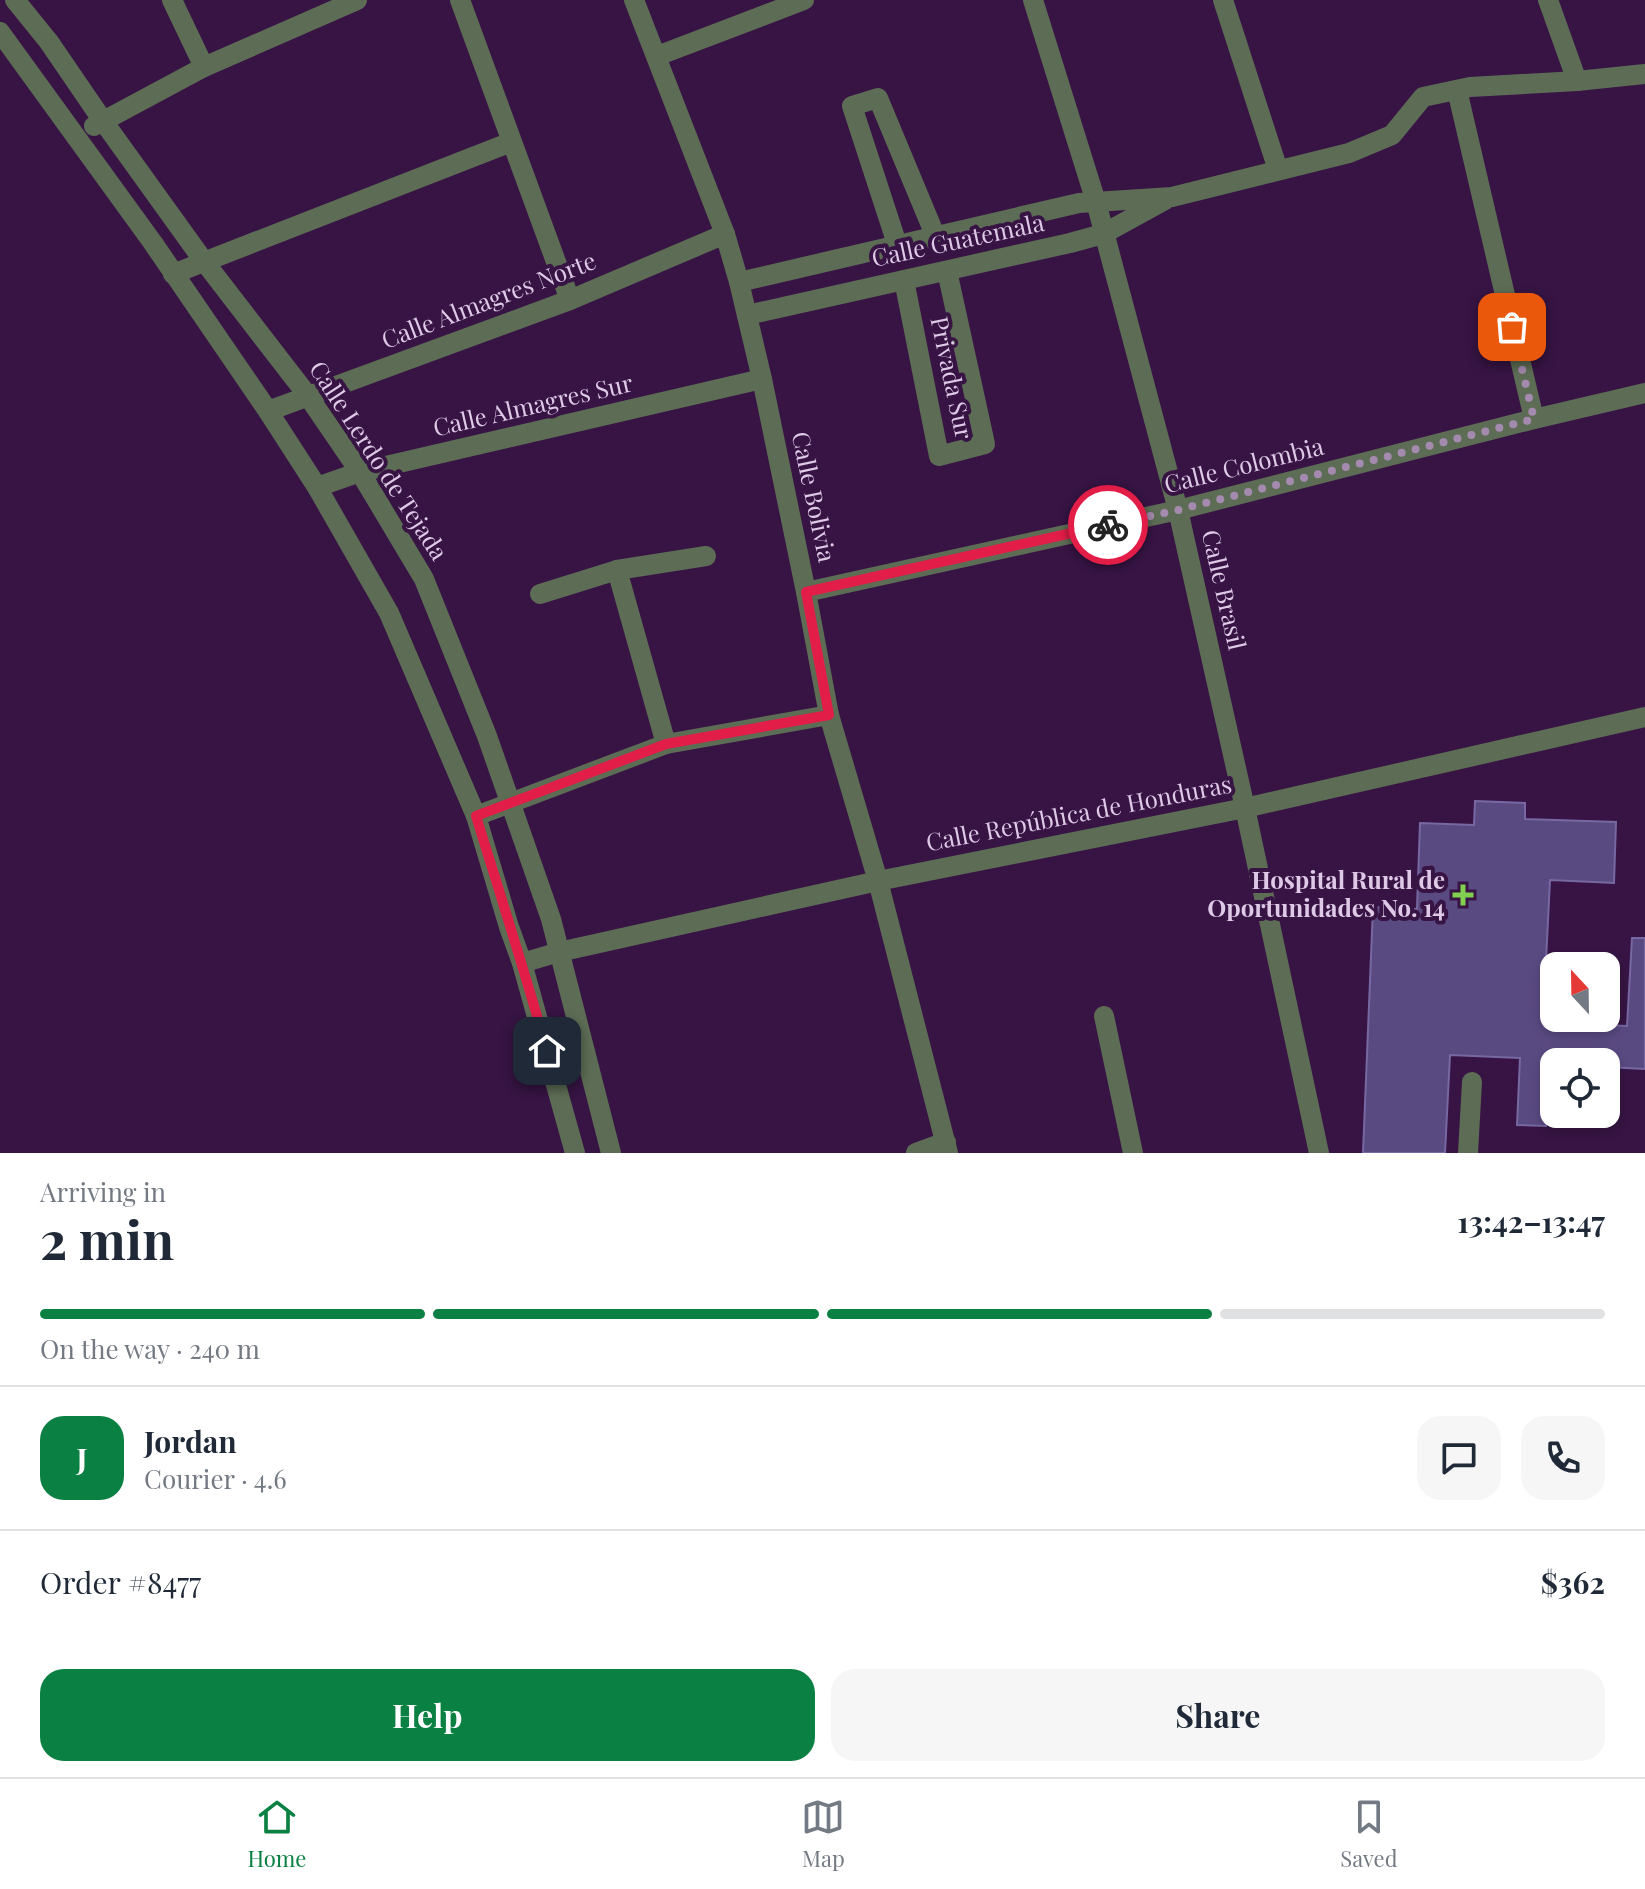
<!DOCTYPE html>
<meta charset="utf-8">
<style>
:root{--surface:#fff;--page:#f6f6f7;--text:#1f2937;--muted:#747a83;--line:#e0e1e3;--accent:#0b8043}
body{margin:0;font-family:"Playfair Display",serif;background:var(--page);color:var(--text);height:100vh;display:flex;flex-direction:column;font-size:30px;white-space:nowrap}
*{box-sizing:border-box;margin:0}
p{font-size:26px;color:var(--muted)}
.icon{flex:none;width:44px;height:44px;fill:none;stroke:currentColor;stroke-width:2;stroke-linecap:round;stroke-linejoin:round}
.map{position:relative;height:1153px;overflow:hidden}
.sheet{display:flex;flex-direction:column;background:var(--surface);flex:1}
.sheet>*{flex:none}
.needle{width:52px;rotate:338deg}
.fabs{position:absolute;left:1540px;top:952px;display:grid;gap:16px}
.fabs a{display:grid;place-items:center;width:80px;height:80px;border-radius:16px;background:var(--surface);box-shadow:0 4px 12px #0003;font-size:40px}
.pin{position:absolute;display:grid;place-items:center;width:68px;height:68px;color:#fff;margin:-34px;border-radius:16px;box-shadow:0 4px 12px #0006}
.courier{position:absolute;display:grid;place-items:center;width:80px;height:80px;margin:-40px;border:6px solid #e11d48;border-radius:50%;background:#fff;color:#222;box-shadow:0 2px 10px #0007}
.headline em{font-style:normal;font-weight:700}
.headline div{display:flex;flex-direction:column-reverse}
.headline{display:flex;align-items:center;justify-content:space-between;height:136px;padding:0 40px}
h1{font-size:52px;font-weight:700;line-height:60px}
.bar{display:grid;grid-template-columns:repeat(4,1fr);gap:12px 8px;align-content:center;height:96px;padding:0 40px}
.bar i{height:10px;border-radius:6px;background:var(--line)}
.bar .on{background:var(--accent)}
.bar p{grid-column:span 4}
.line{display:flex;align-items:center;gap:20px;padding:0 40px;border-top:2px solid var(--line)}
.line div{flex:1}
.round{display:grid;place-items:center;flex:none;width:84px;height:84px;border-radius:24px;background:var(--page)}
.button{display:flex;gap:16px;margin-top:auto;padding:16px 40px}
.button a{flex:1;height:92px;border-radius:24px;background:var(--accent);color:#fff;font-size:32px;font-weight:700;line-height:92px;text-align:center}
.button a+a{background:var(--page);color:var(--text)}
.menu{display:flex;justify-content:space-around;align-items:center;height:112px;border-top:2px solid var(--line);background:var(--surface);font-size:22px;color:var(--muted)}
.menu a{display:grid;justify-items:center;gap:4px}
.menu .on{color:var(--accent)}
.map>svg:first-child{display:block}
.building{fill:#5a4a82;stroke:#7768a3;stroke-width:2}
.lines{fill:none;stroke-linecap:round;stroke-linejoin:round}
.minor{stroke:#5d6d55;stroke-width:20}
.done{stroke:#a48aae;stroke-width:8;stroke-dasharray:0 14.4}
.route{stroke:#e11d48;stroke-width:10}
.poi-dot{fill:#81d050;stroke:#371444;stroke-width:3}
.labels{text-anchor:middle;stroke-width:8;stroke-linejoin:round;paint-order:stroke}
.street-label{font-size:24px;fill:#decae7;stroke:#371444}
.poi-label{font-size:24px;font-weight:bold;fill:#decae7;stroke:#371444;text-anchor:end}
</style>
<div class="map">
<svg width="1645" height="1153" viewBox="0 0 1645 1153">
<rect width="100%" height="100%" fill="#371444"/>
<path class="building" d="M 1475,801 L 1525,803 L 1525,819 L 1616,822 L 1614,883 L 1550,880 L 1543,1022 L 1627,1026 L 1632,938 L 1645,938 L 1645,1069 L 1606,1067 L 1606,1062 L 1554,1062 L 1554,1065 L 1549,1064 L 1546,1126 L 1517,1125 L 1520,1058 L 1450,1055 L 1445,1153 L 1363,1153 L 1373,907 L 1417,909 L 1420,823 L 1474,825 Z"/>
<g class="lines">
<g class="minor">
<path d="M 15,0 L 49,42 L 103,121 L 203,260 L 308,396 L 360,472 L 424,579 L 487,736 L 551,919 L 611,1153"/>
<path d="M 172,0 L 204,67"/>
<path d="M 460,0 L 570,300"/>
<path d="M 634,0 L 725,234 L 739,282 L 762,379 L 806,592 L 829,715 L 878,881 L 948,1153"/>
<path d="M 1033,0 L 1096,202 L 1178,510 L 1245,808 L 1319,1153"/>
<path d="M 1223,0 L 1278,170"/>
<path d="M 1548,0 L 1577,81"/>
<path d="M 0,32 L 153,243 L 268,411 L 317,487 L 389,613 L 476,816 L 509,927 L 522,963 L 575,1153"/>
<path d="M 657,56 L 804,0"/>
<path d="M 1457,90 L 1534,419"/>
<path d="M 94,126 L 204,67 L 357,0"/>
<path d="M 897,244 L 852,106 L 878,98 L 935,235"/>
<path d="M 173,274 L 511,142"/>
<path d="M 904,280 L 939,456 L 985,444 L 947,271"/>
<path d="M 739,282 L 1079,203 L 1172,197 L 1349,153 L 1392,135 L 1423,97 L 1470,87 L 1577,81 L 1645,74"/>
<path d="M 747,315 L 1070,243 L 1103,234 L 1165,200"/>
<path d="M 268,411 L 570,300 L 725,234"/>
<path d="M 317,487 L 360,472 L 762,379"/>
<path d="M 617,570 L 666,744"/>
<path d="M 806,592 L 1178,510 L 1534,419 L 1645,393"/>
<path d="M 540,594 L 617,570 L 706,556"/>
<path d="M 476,816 L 666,744 L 829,715"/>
<path d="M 522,963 L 559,952 L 878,881 L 1245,808 L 1645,717"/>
<path d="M 1104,1016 L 1133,1153"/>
<path d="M 916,1153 L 946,1142"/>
<path d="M 1468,1153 L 1472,1082"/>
</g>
</g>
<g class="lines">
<path class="done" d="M 1108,525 L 1178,510 L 1534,419 L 1512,327"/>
<path class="route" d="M 547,1051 C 525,972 500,894 476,816 L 666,744 L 829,715 L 806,592 L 1108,525"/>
</g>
<path class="poi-dot" d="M1459 883h8v8h8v8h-8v8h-8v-8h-8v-8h8z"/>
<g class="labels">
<g class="street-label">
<text transform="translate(958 241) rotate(-12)" y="8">Calle Guatemala</text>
<text transform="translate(489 301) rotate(-21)" y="8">Calle Almagres Norte</text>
<text transform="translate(951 378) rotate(78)" y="8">Privada Sur</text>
<text transform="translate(533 406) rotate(-13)" y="8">Calle Almagres Sur</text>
<text transform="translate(378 461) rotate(57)" y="8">Calle Lerdo de Tejada</text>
<text transform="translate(1244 466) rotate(-14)" y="8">Calle Colombia</text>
<text transform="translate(813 497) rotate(78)" y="8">Calle Bolivia</text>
<text transform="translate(1223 590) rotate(77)" y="8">Calle Brasil</text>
<text transform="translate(1079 814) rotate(-11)" y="8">Calle República de Honduras</text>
</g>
<g class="poi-label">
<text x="1445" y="889">Hospital Rural de<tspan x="1445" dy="28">Oportunidades No. 14</tspan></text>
</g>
</g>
</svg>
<div class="fabs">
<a><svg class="needle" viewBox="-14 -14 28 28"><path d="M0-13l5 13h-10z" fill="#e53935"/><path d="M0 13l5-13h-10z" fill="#747a83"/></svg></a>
<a><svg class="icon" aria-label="locate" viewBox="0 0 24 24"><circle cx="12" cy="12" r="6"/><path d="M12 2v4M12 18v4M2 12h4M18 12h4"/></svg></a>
</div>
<div class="pin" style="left:1512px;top:327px;background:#ea580c"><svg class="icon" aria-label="bag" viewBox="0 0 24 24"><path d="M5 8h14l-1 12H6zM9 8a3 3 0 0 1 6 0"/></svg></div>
<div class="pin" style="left:547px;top:1051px;background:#1f2937"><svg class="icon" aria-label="home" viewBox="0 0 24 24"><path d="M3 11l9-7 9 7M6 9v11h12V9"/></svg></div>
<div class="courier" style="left:1108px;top:525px"><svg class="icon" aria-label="bike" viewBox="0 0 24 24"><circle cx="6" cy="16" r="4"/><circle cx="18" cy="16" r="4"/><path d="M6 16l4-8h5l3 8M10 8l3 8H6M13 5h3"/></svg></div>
</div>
<section class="sheet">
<div class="headline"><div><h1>2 min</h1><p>Arriving in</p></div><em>13:42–13:47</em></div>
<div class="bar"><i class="on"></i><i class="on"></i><i class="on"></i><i></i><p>On the way · 240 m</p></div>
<div class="line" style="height:144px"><b class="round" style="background:var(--accent);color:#fff">J</b><div><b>Jordan</b><p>Courier · 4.6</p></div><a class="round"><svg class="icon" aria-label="chat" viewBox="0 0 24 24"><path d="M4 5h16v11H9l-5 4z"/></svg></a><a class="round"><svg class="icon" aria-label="phone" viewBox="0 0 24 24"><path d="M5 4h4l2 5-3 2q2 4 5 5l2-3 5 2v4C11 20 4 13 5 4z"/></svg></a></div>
<div class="line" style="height:104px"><div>Order #8477</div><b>$362</b></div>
<div class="button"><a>Help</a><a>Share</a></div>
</section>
<nav class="menu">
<a class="on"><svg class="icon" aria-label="home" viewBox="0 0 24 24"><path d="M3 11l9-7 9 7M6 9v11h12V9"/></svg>Home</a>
<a><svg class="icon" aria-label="map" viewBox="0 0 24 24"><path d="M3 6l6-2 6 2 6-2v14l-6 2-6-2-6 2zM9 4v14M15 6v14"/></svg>Map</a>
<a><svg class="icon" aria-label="saved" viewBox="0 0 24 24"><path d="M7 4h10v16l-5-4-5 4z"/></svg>Saved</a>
</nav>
